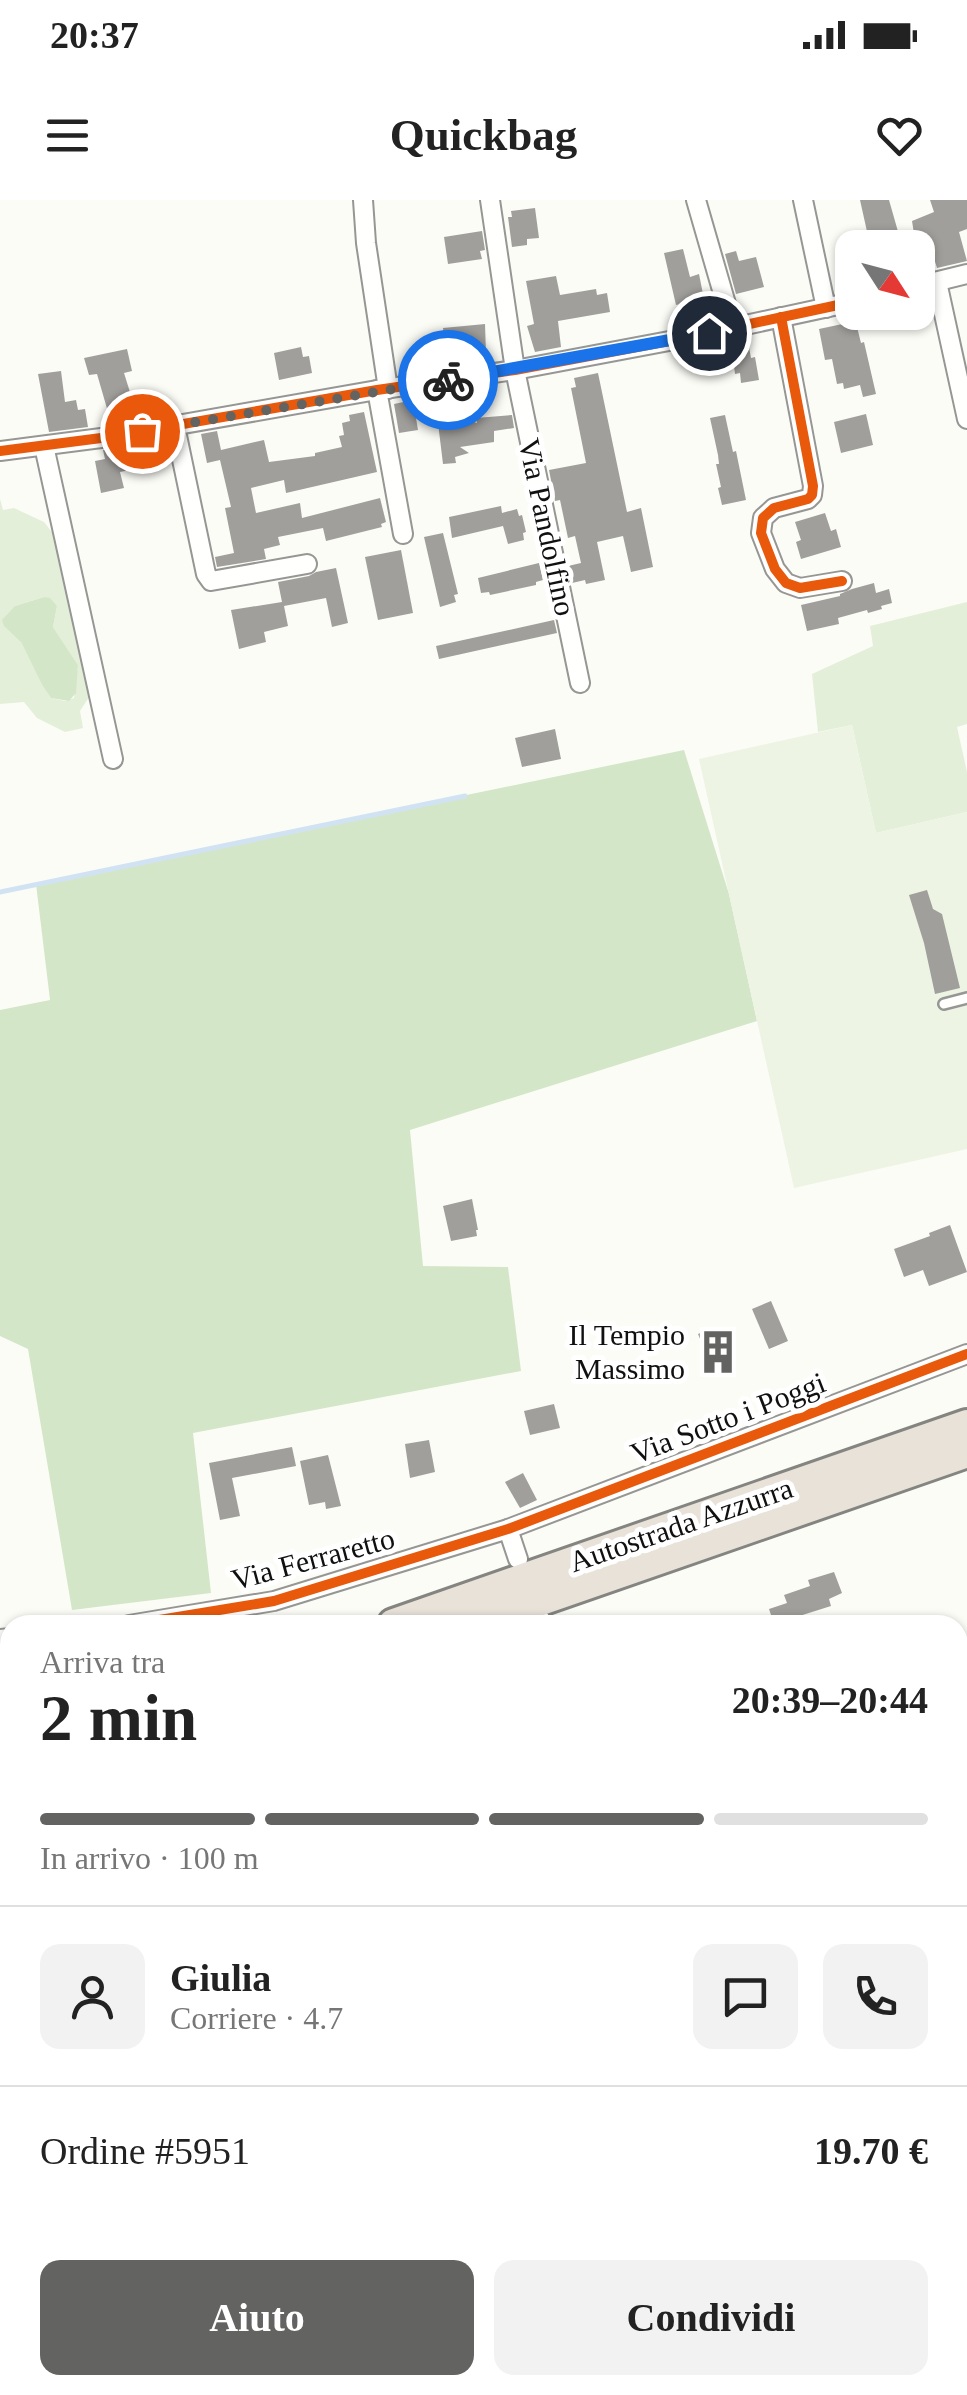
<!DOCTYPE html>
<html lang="it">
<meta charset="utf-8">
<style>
:root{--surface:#fff;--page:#f2f2f2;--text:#222;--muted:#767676;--line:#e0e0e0;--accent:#636361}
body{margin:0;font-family:Georgia,serif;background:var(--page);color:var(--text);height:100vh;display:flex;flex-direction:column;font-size:38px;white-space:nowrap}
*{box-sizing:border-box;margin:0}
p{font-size:32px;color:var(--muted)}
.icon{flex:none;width:55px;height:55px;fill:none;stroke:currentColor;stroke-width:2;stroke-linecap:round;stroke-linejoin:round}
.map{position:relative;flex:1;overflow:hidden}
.panel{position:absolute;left:0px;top:1415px;width:968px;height:780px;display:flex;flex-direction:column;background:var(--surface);border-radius:30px 30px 0 0;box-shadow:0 2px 8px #0004}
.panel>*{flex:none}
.needle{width:65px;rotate:126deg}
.fabs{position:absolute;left:835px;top:30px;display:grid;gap:20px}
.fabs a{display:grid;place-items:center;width:100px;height:100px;border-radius:20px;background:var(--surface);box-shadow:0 2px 8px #0004;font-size:50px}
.pin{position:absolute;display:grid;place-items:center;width:85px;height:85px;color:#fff;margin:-42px;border:5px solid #fff;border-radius:50%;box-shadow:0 2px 10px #0007}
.courier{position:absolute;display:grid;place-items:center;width:100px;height:100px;margin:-50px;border:8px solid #1a73e8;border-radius:50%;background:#fff;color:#222;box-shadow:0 2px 12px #0007}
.head em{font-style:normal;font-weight:800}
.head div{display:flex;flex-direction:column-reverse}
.head{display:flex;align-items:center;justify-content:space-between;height:170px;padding:0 40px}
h1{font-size:65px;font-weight:800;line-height:75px}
.bar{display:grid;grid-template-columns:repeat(4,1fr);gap:15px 10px;align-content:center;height:120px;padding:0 40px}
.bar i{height:12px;border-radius:8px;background:var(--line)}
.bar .on{background:var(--accent)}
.bar p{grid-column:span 4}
.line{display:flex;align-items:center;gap:25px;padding:0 40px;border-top:2px solid var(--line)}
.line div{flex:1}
.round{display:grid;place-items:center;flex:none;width:105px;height:105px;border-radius:20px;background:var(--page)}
.button{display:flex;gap:20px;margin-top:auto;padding:20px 40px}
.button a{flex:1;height:115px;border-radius:20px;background:var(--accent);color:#fff;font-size:40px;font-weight:800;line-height:115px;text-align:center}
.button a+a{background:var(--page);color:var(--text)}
.status{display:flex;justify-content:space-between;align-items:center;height:70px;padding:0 50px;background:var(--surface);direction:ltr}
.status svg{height:28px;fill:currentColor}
header{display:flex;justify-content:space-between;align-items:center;height:130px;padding:0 40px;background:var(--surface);font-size:45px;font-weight:800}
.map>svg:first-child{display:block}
.farmland{fill:#f6f6e5}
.green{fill:#e4efd9;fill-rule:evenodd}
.forest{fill:#d4e6c8}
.pitch{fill:#edf4e3}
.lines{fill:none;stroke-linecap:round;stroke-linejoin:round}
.stream{stroke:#d1e3f2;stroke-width:5}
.building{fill:#a09f9c}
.service-casing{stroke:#969694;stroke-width:14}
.minor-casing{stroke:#969694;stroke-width:22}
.motorway-casing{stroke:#848481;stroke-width:38}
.service{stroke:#fffffe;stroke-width:9}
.minor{stroke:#fffffe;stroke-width:18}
.motorway{stroke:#e8e2d9;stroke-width:32}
.cycleway-casing{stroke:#fff;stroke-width:16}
.cycleway{stroke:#e8590c;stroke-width:10}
.done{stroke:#636361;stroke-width:10;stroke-dasharray:0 18}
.route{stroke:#1a73e8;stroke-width:12}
.labels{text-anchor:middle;stroke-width:10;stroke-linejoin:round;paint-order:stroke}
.street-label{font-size:30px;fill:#101010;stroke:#fff}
.poi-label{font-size:30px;fill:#101010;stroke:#fff;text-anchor:end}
</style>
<div class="status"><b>20:37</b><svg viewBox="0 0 49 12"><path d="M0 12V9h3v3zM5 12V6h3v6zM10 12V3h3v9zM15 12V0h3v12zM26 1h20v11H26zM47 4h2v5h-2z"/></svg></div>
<header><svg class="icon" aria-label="menu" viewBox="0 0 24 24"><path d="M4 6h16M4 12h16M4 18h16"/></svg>Quickbag<svg class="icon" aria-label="heart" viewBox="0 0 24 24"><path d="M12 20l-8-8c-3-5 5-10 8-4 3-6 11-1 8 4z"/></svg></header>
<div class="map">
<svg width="967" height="2195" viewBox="0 0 967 2195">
<rect width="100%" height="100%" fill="#fcfcf7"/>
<path class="farmland" d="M 452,2185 L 725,2185 L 728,2195 L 455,2195 Z"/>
<g class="green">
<path d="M 0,299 L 3,310 L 14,308 L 44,322 L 55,336 L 93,491 L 80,511 L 83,528 L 65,532 L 37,518 L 24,502 L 0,504 ZM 44,397 L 57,406 L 53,427 L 78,465 L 74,498 L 65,501 L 51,498 L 42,485 L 21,442 L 15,406 Z"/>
<path d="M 967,402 L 967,524 L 957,527 L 967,572 L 967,612 L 876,633 L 852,525 L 818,532 L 812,474 L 873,446 L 870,426 Z"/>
</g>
<g class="forest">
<path d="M 44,397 L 50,398 L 57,406 L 53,427 L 78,465 L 76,493 L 69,501 L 51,498 L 42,485 L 21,442 L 4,426 L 2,420 L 15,406 Z"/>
<path d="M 684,550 L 729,694 L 757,821 L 410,930 L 423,1066 L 508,1067 L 521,1171 L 193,1233 L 211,1393 L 72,1410 L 28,1149 L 0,1136 L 0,810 L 50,800 L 36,684 Z"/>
</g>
<path class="pitch" d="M 852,525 L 876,633 L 967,612 L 967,949 L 794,988 L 699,559 Z"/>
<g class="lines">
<path class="stream" d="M 0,692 L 465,596"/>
</g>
<g class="building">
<path d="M 860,0 L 889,0 L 899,35 L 887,37 L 889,48 L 843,48 L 842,41 L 868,36 Z"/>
<path d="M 930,0 L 967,0 L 967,29 L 959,32 L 967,61 L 937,68 L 933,55 L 926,57 L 922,45 L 916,46 L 912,21 L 934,12 Z"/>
<path d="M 535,8 L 539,38 L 527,39 L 527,45 L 512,47 L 508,17 L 512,17 L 511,11 Z"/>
<path d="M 482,31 L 485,50 L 480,51 L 482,59 L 448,64 L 444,37 Z"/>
<path d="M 683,49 L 690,77 L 699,74 L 703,94 L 693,97 L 694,101 L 676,105 L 664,53 Z"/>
<path d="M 736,51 L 739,61 L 756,57 L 764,87 L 736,94 L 725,54 Z"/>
<path d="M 556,76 L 560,95 L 596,89 L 597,95 L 607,93 L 610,112 L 558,121 L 561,147 L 535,152 L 527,126 L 534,124 L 526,81 Z"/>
<path d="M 847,123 L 849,129 L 857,127 L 861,143 L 864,142 L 876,194 L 863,197 L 860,185 L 844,189 L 843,183 L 837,184 L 832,159 L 825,160 L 819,129 Z"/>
<path d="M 485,124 L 486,153 L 447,158 L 443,128 Z"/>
<path d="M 301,147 L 303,157 L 309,156 L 312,173 L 279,180 L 274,153 Z"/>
<path d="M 749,147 L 751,158 L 755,157 L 759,180 L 741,183 L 740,173 L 735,174 L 734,166 L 725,167 L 723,151 Z"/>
<path d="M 127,149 L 132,171 L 124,173 L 134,205 L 108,212 L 97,174 L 89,175 L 84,158 Z"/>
<path d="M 61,171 L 65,202 L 76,200 L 78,210 L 85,209 L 88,227 L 49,232 L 38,174 Z"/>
<path d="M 598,173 L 627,312 L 641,308 L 653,367 L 631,372 L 623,336 L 597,342 L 605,380 L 586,384 L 585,380 L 572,383 L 568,366 L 581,363 L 575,336 L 568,338 L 560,300 L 555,301 L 549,270 L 586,263 L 571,188 L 576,187 L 574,178 Z"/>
<path d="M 413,200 L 418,230 L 399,233 L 394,204 Z"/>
<path d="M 364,212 L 377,272 L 286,293 L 284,280 L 251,288 L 256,313 L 300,303 L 302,318 L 380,298 L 386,322 L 381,324 L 382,327 L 326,341 L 323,328 L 278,337 L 280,345 L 264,349 L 266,359 L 217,367 L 215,357 L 234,353 L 225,308 L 231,307 L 220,260 L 207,263 L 201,234 L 217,231 L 221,250 L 264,240 L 269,262 L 315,256 L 315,253 L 342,247 L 339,236 L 344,235 L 342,223 L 350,221 L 349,215 Z"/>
<path d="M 866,214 L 873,245 L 841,253 L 834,222 Z"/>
<path d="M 512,215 L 514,228 L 494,231 L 494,242 L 460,247 L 469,253 L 455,257 L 456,263 L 443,264 L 438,223 L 465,219 L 477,223 L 476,218 Z"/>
<path d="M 725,215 L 733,252 L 736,251 L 746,300 L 722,305 L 718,288 L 721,287 L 716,264 L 719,264 L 718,255 L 710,218 Z"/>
<path d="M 125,247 L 130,270 L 120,272 L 124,288 L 101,293 L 95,261 L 105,259 L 103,250 Z"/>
<path d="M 501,306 L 502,313 L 517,309 L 519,316 L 522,315 L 526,332 L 523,333 L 524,340 L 508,344 L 503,326 L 452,338 L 449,317 Z"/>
<path d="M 825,313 L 831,331 L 836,329 L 841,347 L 801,359 L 796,342 L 801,340 L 795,322 Z"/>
<path d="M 443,333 L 458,394 L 454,395 L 456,402 L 440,407 L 424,337 Z"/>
<path d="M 401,350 L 413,413 L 378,420 L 365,357 Z"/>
<path d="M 539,363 L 543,380 L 536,382 L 536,385 L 490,395 L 489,392 L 481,393 L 478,378 Z"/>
<path d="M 336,368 L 348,423 L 332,427 L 326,398 L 284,406 L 288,426 L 264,432 L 266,442 L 239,449 L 231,410 L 282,402 L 278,382 L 309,376 L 316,372 Z"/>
<path d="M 874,383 L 876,393 L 889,389 L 892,403 L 881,406 L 882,409 L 868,413 L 867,410 L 838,418 L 839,424 L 807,431 L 801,405 L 840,396 L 840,394 L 852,389 Z"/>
<path d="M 554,420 L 557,433 L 439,459 L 436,446 Z"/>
<path d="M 555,529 L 561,559 L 522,567 L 515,538 Z"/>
<path d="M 927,690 L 933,709 L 942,714 L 960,788 L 935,794 L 924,743 L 909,695 Z"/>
<path d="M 472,999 L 478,1030 L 476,1030 L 477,1036 L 451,1041 L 443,1006 Z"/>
<path d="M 950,1025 L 967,1072 L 929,1086 L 923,1070 L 904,1077 L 894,1049 L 930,1036 L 929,1033 Z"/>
<path d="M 771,1101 L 788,1141 L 769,1149 L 752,1109 Z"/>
<path d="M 711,1128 L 718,1144 L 726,1140 L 734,1160 L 713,1170 L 698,1134 Z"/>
<path d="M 554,1204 L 560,1228 L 530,1235 L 524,1211 Z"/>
<path d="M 429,1240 L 435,1272 L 410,1278 L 405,1244 Z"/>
<path d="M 292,1247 L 296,1266 L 232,1278 L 240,1316 L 220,1320 L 209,1263 Z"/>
<path d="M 328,1255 L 341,1306 L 326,1309 L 325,1302 L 309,1305 L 300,1261 Z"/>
<path d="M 523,1273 L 537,1300 L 520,1308 L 505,1282 Z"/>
<path d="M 834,1372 L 842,1393 L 829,1399 L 831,1406 L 774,1424 L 769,1409 L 787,1403 L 784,1395 L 810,1386 L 808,1380 Z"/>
</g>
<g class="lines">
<g class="service-casing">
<g id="service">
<path d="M 944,804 L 967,798"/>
<path d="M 958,1737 L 967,1734"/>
</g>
</g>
<g class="minor-casing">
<g id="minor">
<path d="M 363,0 L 366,43 L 388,189"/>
<path d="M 490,0 L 515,170 L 580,483"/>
<path d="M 696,0 L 733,128"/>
<path d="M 803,0 L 826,108"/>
<path d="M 937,82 L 967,219"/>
<path d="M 918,86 L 967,74"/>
<path d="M 781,117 L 813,286 L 812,295 L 808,299 L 774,308 L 763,318 L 761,333 L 775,369 L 786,383 L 800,388 L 842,381"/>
<path d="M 377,190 L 403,334"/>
<path d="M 175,226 L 206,374 L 211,381 L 307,364"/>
<path d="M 44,246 L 113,559"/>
<path d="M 0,251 L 109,237 L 377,190 L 515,170 L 685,138 L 852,102"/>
<path d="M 508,1329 L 518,1359"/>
<path d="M 541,1420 L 543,1425"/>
<path d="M 129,1425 L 274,1401 L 508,1329 L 967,1154"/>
<path d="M 0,1439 L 10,1438"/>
<path d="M 958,1583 L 967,1579"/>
<path d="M 958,1864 L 967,1896"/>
<path d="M 958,2056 L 967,2054"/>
<path d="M 732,2185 L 735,2195"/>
<path d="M 333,2195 L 354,2185"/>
</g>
</g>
<g class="motorway-casing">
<g id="motorway">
<path d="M 394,1425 L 967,1226"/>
<path d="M 466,1425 L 967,1251"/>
<path d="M 0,1555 L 10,1552"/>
<path d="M 0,1581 L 10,1578"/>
</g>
</g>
<use href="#service" class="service"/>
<use href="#minor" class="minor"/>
<use href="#motorway" class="motorway"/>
<g class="cycleway-casing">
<g id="cycleway">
<path d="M 781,117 L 813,286 L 812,295 L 808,299 L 774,308 L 763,318 L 761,333 L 775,369 L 786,383 L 800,388 L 842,381"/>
<path d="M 0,251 L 109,237 L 377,190 L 515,170 L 685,138 L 852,102"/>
<path d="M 129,1425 L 274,1401 L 508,1329 L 967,1154"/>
</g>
</g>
<use href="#cycleway" class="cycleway"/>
</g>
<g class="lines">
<path class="done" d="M 142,231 L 448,180"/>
<path class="route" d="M 448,180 L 709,133"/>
</g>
<defs>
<g id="building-bare" transform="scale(3.45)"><path d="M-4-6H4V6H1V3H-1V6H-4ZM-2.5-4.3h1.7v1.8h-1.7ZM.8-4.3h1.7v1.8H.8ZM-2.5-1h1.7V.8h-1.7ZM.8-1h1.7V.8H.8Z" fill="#636361" stroke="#fff" stroke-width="2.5" paint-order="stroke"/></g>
</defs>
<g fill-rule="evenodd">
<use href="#building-bare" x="718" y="1152"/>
</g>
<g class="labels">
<g class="street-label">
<text transform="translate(547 327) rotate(78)" y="10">Via Pandolfino</text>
<text transform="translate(728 1218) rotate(-21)" y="10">Via Sotto i Poggi</text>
<text transform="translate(681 1325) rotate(-19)" y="10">Autostrada Azzurra</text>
<text transform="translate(313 1359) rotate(-15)" y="10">Via Ferraretto</text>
</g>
<g class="poi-label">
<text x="685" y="1145">Il Tempio<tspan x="685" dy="34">Massimo</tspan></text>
</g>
</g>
</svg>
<div class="fabs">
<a><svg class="needle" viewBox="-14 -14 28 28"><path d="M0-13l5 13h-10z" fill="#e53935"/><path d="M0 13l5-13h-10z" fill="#767676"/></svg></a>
</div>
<div class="pin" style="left:142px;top:231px;background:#ea580c"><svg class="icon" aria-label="bag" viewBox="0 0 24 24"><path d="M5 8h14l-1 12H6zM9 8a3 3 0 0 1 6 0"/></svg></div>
<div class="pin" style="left:709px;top:133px;background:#1f2937"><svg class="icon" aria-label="home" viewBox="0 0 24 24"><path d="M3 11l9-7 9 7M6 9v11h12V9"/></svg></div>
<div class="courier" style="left:448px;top:180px"><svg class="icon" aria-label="bike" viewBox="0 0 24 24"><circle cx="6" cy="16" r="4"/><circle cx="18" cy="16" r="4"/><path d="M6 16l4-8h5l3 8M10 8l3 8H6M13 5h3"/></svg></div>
<section class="panel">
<div class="head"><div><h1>2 min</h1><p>Arriva tra</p></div><em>20:39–20:44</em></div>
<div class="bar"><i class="on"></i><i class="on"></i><i class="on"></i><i></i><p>In arrivo · 100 m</p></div>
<div class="line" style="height:180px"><a class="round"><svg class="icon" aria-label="person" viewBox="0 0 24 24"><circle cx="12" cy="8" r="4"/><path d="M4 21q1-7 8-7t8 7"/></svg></a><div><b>Giulia</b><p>Corriere · 4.7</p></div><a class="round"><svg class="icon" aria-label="chat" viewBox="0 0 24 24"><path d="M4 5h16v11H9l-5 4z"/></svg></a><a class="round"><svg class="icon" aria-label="phone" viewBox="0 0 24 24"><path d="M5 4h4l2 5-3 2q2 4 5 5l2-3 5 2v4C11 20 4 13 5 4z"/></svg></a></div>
<div class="line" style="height:130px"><div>Ordine #5951</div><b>19.70 €</b></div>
<div class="button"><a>Aiuto</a><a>Condividi</a></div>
</section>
</div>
